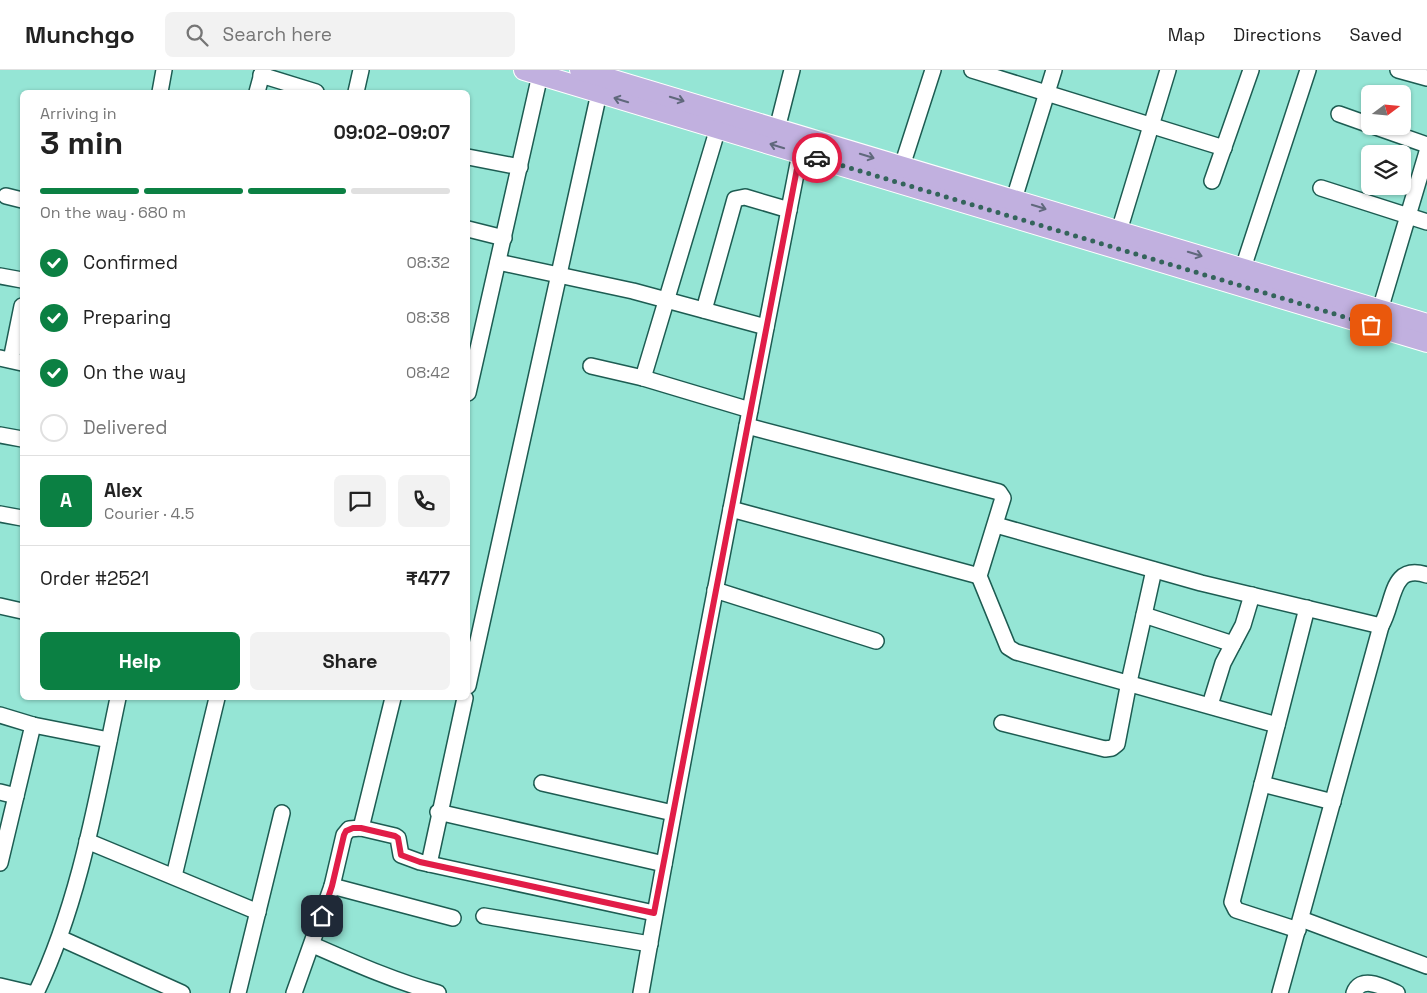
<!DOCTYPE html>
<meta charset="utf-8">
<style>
:root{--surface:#fff;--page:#f2f2f2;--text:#222;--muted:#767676;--line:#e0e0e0;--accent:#0b8043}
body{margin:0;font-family:"Space Grotesk",sans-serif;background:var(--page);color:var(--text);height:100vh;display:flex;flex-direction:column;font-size:19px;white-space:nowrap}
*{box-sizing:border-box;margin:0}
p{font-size:16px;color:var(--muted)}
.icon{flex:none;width:28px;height:28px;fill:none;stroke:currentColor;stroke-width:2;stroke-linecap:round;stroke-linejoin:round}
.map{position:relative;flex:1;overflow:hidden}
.details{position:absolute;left:20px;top:20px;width:450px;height:610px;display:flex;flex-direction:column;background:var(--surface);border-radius:8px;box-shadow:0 1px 4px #0004}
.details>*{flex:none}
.needle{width:32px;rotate:74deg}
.controls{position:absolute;left:1361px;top:15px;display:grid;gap:10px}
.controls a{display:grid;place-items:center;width:50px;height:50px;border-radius:8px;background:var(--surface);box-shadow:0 1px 4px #0004;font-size:25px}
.pin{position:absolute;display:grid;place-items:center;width:42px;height:42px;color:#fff;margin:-21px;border-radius:10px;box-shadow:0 2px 8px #0006}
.courier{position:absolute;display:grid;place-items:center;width:50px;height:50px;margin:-25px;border:4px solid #e11d48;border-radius:50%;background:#fff;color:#222;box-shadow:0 1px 6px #0007}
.summary em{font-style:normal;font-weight:600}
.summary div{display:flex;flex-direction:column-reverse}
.summary{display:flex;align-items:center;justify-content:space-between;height:85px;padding:0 20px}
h1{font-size:32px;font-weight:600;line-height:38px}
.bar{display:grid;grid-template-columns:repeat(4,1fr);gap:8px 5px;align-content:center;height:60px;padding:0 20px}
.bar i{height:6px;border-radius:4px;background:var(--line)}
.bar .on{background:var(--accent)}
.bar p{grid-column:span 4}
.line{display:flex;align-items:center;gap:12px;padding:0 20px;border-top:1px solid var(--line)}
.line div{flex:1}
.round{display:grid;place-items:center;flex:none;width:52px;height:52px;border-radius:8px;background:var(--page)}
ol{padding:0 20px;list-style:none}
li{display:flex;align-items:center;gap:15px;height:55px}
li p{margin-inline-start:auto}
li .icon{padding:5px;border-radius:50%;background:var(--accent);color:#fff;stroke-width:4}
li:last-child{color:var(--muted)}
li i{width:28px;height:28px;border:2px solid var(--line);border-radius:50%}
.action{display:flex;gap:10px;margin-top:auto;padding:10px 20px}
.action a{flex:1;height:58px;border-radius:8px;background:var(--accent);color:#fff;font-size:20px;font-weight:600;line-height:58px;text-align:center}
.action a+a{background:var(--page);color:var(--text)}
header{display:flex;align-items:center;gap:30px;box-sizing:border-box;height:70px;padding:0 25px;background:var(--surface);border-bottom:1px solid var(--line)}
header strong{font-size:24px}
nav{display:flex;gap:28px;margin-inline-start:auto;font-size:18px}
.search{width:350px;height:45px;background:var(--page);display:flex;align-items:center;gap:12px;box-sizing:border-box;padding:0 18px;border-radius:8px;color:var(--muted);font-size:19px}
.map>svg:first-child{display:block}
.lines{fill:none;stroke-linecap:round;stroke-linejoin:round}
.minor-casing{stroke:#1d5c52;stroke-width:18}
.major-casing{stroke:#fff;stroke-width:22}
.minor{stroke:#fff;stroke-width:15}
.major{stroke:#c1b0df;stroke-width:20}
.oneway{stroke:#60687c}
.done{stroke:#34645b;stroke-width:5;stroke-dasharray:0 9}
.route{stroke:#e11d48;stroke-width:6}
</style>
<header>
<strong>Munchgo</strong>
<div class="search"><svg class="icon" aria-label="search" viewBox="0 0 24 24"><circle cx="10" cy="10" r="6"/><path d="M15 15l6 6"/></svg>Search here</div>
<nav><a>Map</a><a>Directions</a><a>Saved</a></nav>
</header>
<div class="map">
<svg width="1427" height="923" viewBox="0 0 1427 923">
<rect width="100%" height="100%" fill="#95e5d5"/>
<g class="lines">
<g class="minor-casing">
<g id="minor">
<path d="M 972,0 L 1224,78"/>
<path d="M 1398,0 L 1427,8"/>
<path d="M 261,5 L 316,22"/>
<path d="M 160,22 L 164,0"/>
<path d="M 257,22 L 263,0"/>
<path d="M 356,22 L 361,0"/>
<path d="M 1339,44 L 1370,55"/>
<path d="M 1373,56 L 1427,75"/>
<path d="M 777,59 L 792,0"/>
<path d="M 468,87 L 520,97"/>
<path d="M 902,96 L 933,0"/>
<path d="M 1212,111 L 1251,0"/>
<path d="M 1321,118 L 1427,152"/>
<path d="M 6,126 L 22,130"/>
<path d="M 1014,129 L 1054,0"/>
<path d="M 468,159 L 504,168"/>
<path d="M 1119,161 L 1168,0"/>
<path d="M 498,192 L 633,221 L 766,257"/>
<path d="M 1243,198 L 1308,0"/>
<path d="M 0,206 L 22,210"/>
<path d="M 704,240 L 735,129 L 745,127 L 789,140"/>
<path d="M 1380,240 L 1427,82"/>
<path d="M 0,288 L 22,293"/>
<path d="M 11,290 L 22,236"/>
<path d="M 591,296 L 643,308 L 750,340"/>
<path d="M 643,308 L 718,58"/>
<path d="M 468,323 L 540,5"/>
<path d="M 747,356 L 999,422 L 1003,428 L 979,506 L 1008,577 L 1016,582 L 1277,655"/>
<path d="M 0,365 L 22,369"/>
<path d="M 731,439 L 979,506"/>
<path d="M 0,444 L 22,448"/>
<path d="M 996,455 L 1201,513 L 1381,556 L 1280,923"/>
<path d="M 715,520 L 876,571"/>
<path d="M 0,536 L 22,541"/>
<path d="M 1144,545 L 1233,574"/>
<path d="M 1381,556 C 1395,532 1390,493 1427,505"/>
<path d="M 468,616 L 599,23"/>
<path d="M 1210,635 L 1223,593 L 1243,555 L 1252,525"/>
<path d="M 0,645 L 33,655 L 109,670"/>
<path d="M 1002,653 L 1105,679 L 1112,678 L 1117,674 L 1129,612 L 1154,500"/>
<path d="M 542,713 L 673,743"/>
<path d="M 1262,714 L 1333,732"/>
<path d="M 0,722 L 16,726"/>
<path d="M 438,742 L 664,794"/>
<path d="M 361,758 L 393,628"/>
<path d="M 87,771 L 258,842"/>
<path d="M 0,793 L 33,655"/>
<path d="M 429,794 L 465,628"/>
<path d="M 174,806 L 217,628"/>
<path d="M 332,816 L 453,848"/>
<path d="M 484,846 L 650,874"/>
<path d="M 1301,849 L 1427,896"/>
<path d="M 1298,860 L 1236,840 L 1232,832 L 1307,538"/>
<path d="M 60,868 L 182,923"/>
<path d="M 313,875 C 354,893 394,911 438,923"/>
<path d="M 0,916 L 30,923"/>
<path d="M 36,923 C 80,831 97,727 118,628"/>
<path d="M 238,923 L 282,743"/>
<path d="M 294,923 L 332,816 L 344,765 L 349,759 L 361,758 L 395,766 L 398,768 L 401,785 L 420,792 L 654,843"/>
<path d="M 641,923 C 691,639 747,356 802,73"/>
<path d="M 1354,923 C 1361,904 1385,918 1397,923"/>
</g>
</g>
<g class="major-casing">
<g id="major">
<path d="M 524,0 L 1427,272"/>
<path d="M 580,0 L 1427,254"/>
</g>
</g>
<use href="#minor" class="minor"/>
<use href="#major" class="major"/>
</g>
<defs><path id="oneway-shaft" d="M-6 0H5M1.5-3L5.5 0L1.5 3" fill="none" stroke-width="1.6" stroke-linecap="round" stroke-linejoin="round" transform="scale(1.25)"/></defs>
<g class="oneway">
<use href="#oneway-shaft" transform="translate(677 29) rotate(17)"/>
<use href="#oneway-shaft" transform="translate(621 30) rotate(-163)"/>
<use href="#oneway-shaft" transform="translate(777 76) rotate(-163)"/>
<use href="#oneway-shaft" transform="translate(867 86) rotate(17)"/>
<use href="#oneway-shaft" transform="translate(1039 137) rotate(17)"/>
<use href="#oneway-shaft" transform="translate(1195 184) rotate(17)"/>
</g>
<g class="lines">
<path class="done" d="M 817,88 L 1371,255"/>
<path class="route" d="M 322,846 L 332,816 L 344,765 L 346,761 L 353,758 L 361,758 L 395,766 L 398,768 L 401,785 L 420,792 L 654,843 L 800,83 L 817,88"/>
</g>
</svg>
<div class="controls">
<a><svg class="needle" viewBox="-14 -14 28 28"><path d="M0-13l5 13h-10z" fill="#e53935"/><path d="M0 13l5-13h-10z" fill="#767676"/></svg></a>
<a><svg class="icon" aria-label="layers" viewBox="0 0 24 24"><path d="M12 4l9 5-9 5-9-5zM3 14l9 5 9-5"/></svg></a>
</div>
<div class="pin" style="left:1371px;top:255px;background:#ea580c"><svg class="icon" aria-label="bag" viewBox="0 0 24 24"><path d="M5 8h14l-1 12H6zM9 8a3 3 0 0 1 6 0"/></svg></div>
<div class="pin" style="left:322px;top:846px;background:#1f2937"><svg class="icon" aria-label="home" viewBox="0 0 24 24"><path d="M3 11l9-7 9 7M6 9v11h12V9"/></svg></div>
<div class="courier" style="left:817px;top:88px"><svg class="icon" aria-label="car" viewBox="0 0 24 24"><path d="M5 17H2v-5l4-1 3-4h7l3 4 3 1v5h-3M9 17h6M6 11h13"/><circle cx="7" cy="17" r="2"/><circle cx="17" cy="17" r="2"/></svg></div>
<section class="details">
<div class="summary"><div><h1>3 min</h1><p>Arriving in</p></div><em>09:02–09:07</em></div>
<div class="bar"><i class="on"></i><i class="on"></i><i class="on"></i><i></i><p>On the way · 680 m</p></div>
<ol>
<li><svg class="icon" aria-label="check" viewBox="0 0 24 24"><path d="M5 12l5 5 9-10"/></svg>Confirmed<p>08:32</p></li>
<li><svg class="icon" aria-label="check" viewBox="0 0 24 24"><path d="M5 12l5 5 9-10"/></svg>Preparing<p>08:38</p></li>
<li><svg class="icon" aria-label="check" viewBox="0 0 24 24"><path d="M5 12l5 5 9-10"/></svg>On the way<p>08:42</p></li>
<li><i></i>Delivered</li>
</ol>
<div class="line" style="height:90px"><b class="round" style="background:var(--accent);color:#fff">A</b><div><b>Alex</b><p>Courier · 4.5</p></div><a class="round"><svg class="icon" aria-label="chat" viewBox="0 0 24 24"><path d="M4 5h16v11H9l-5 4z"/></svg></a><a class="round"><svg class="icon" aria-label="phone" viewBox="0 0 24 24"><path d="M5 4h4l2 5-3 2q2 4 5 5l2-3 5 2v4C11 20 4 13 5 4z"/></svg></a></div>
<div class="line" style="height:65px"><div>Order #2521</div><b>₹477</b></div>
<div class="action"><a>Help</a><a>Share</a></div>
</section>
</div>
